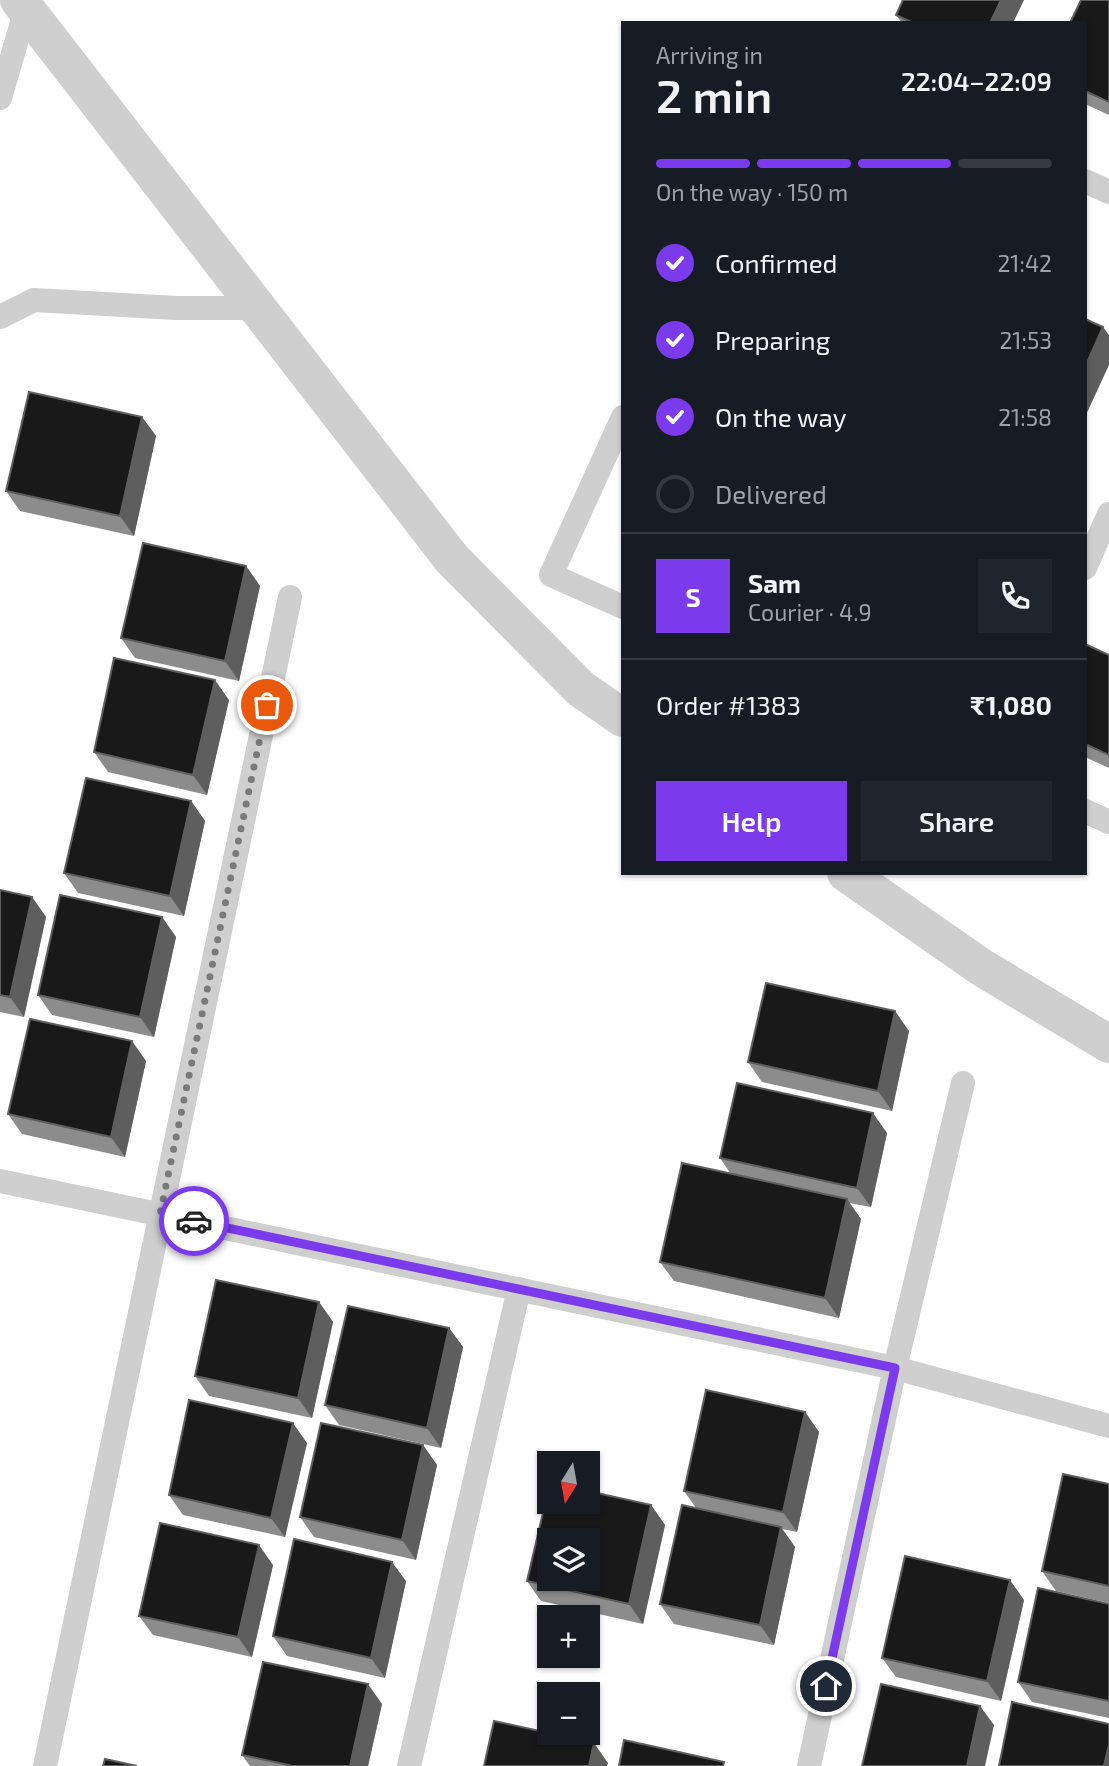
<!DOCTYPE html>
<meta charset="utf-8">
<style>
:root{--surface:#171b24;--page:#20242c;--text:#f1f3f6;--muted:#9ea1a6;--line:#363941;--accent:#7c3aed}
body{margin:0;font-family:"Exo 2",sans-serif;background:var(--page);color:var(--text);height:100vh;display:flex;flex-direction:column;font-size:26px;white-space:nowrap}
*{box-sizing:border-box;margin:0}
p{font-size:23px;color:var(--muted)}
.icon{flex:none;width:38px;height:38px;fill:none;stroke:currentColor;stroke-width:2;stroke-linecap:round;stroke-linejoin:round}
.map{position:relative;flex:1;overflow:hidden}
.sheet{position:absolute;left:621px;top:21px;width:466px;height:854px;display:flex;flex-direction:column;background:var(--surface);border-radius:0px;box-shadow:0 2px 5px #0004}
.sheet>*{flex:none}
.needle{width:46px;rotate:191deg}
.tools{position:absolute;left:537px;top:1451px;display:grid;gap:14px}
.tools a{display:grid;place-items:center;width:63px;height:63px;border-radius:0px;background:var(--surface);box-shadow:0 2px 5px #0004;font-size:35px}
.pin{position:absolute;display:grid;place-items:center;width:60px;height:60px;color:#fff;margin:-30px;border:4px solid #fff;border-radius:50%;box-shadow:0 2px 7px #0007}
.courier{position:absolute;display:grid;place-items:center;width:70px;height:70px;margin:-35px;border:5px solid #7c3aed;border-radius:50%;background:#fff;color:#222;box-shadow:0 2px 9px #0007}
.summary em{font-style:normal;font-weight:600}
.summary div{display:flex;flex-direction:column-reverse}
.summary{display:flex;align-items:center;justify-content:space-between;height:119px;padding:0 35px}
h1{font-size:46px;font-weight:600;line-height:52px}
.bar{display:grid;grid-template-columns:repeat(4,1fr);gap:10px 7px;align-content:center;height:84px;padding:0 35px}
.bar i{height:9px;border-radius:5px;background:var(--line)}
.bar .active{background:var(--accent)}
.bar p{grid-column:span 4}
.line{display:flex;align-items:center;gap:18px;padding:0 35px;border-top:2px solid var(--line)}
.line div{flex:1}
.round{display:grid;place-items:center;flex:none;width:74px;height:74px;border-radius:0px;background:var(--page)}
ol{padding:0 35px;list-style:none}
li{display:flex;align-items:center;gap:21px;height:77px}
li p{margin-inline-start:auto}
li .icon{padding:7px;border-radius:50%;background:var(--accent);color:#fff;stroke-width:4}
li:last-child{color:var(--muted)}
li i{width:38px;height:38px;border:4px solid var(--line);border-radius:50%}
.cta{display:flex;gap:14px;margin-top:auto;padding:14px 35px}
.cta a{flex:1;height:80px;border-radius:0px;background:var(--accent);color:#fff;font-size:28px;font-weight:600;line-height:80px;text-align:center}
.cta a+a{background:var(--page);color:var(--text)}
.map>svg:first-child{display:block}
.lines{fill:none;stroke-linecap:round;stroke-linejoin:round}
.service{stroke:#cfcfcf;stroke-width:24}
.tertiary{stroke:#cfcfcf;stroke-width:38}
.wall{fill:#8c8c8c}
.shaded-wall{fill:#5e5e5e}
.building{fill:#191919;stroke:#5e5e5e;stroke-width:2;fill-rule:evenodd}
.done{stroke:#7a7a7a;stroke-width:7;stroke-dasharray:0 12.6}
.route{stroke:#7c3aed;stroke-width:9}
</style>
<div class="map">
<svg width="1109" height="1766" viewBox="0 0 1109 1766">
<rect width="100%" height="100%" fill="#fff"/>
<g class="lines">
<g class="service">
<path d="M 0,98 L 26,9"/>
<path d="M 1085,181 L 1109,192"/>
<path d="M 0,317 L 34,300 L 176,308 L 258,308"/>
<path d="M 623,417 L 551,575 L 623,607"/>
<path d="M 1085,568 L 1109,514"/>
<path d="M 1085,811 L 1109,822"/>
<path d="M 0,1181 L 895,1368 L 1109,1426"/>
<path d="M 45,1766 L 290,597"/>
<path d="M 409,1766 L 519,1289"/>
<path d="M 809,1766 L 895,1368 L 963,1083"/>
</g>
<g class="tertiary">
<path d="M 19,0 L 452,559 L 581,689 L 623,718"/>
<path d="M 846,873 L 981,967 L 1109,1044"/>
</g>
</g>
<g class="wall">
<path d="M 1109,0 L 1109,115 L 1085,104 L 1085,23 Z"/>
<path d="M 896,15 L 1013,23 L 902,23 Z"/>
<path d="M 142,417 L 156,436 L 134,536 L 20,511 L 6,491 Z"/>
<path d="M 246,566 L 260,586 L 239,681 L 135,658 L 121,638 Z"/>
<path d="M 1085,644 L 1109,655 L 1109,768 L 1085,757 Z"/>
<path d="M 229,700 L 207,795 L 108,772 L 94,752 Z"/>
<path d="M 191,801 L 205,821 L 184,916 L 78,893 L 64,873 Z"/>
<path d="M 0,890 L 32,897 L 46,917 L 24,1017 L 0,1012 Z"/>
<path d="M 162,917 L 176,937 L 154,1037 L 52,1015 L 38,995 Z"/>
<path d="M 909,1031 L 892,1111 L 762,1082 L 748,1062 Z"/>
<path d="M 146,1061 L 125,1157 L 22,1134 L 8,1114 Z"/>
<path d="M 887,1133 L 871,1207 L 849,1203 L 861,1219 L 839,1318 L 674,1281 L 660,1262 L 731,1174 L 720,1158 Z"/>
<path d="M 319,1302 L 333,1322 L 312,1418 L 209,1396 L 195,1376 Z"/>
<path d="M 449,1328 L 463,1347 L 441,1448 L 339,1425 L 325,1405 Z"/>
<path d="M 805,1412 L 819,1432 L 797,1532 L 782,1529 L 795,1547 L 774,1645 L 674,1624 L 660,1604 L 696,1508 L 684,1491 Z"/>
<path d="M 307,1443 L 285,1537 L 183,1515 L 169,1495 Z"/>
<path d="M 423,1445 L 437,1465 L 416,1560 L 314,1537 L 300,1517 Z"/>
<path d="M 1109,1484 L 1109,1603 L 1056,1591 L 1042,1571 Z"/>
<path d="M 651,1505 L 665,1525 L 643,1624 L 541,1601 L 527,1581 Z"/>
<path d="M 273,1565 L 252,1657 L 153,1635 L 139,1616 Z"/>
<path d="M 406,1581 L 385,1678 L 287,1656 L 273,1636 Z"/>
<path d="M 1024,1600 L 1001,1701 L 896,1677 L 882,1658 Z"/>
<path d="M 1109,1604 L 1109,1718 L 1032,1702 L 1018,1682 Z"/>
<path d="M 382,1704 L 368,1766 L 250,1766 L 242,1755 Z"/>
</g>
<g class="shaded-wall">
<path d="M 1001,0 L 1024,0 L 1013,23 L 990,23 Z"/>
<path d="M 1103,327 L 1109,335 L 1109,365 L 1085,417 L 1085,367 Z"/>
<path d="M 142,417 L 156,436 L 134,536 L 120,516 Z"/>
<path d="M 246,566 L 260,586 L 239,681 L 225,661 Z"/>
<path d="M 215,680 L 229,700 L 207,795 L 193,775 Z"/>
<path d="M 191,801 L 205,821 L 184,916 L 170,896 Z"/>
<path d="M 32,897 L 46,917 L 24,1017 L 10,997 Z"/>
<path d="M 162,917 L 176,937 L 154,1037 L 140,1017 Z"/>
<path d="M 895,1011 L 909,1031 L 892,1111 L 878,1091 Z"/>
<path d="M 132,1041 L 146,1061 L 125,1157 L 111,1137 Z"/>
<path d="M 873,1113 L 887,1133 L 871,1207 L 857,1188 Z"/>
<path d="M 847,1199 L 861,1219 L 839,1318 L 825,1298 Z"/>
<path d="M 319,1302 L 333,1322 L 312,1418 L 298,1398 Z"/>
<path d="M 449,1328 L 463,1347 L 441,1448 L 427,1428 Z"/>
<path d="M 805,1412 L 819,1432 L 797,1532 L 783,1512 Z"/>
<path d="M 293,1423 L 307,1443 L 285,1537 L 271,1518 Z"/>
<path d="M 423,1445 L 437,1465 L 416,1560 L 402,1540 Z"/>
<path d="M 651,1505 L 665,1525 L 643,1624 L 629,1604 Z"/>
<path d="M 781,1527 L 795,1547 L 774,1645 L 760,1625 Z"/>
<path d="M 259,1545 L 273,1565 L 252,1657 L 238,1637 Z"/>
<path d="M 392,1562 L 406,1581 L 385,1678 L 371,1658 Z"/>
<path d="M 1010,1580 L 1024,1600 L 1001,1701 L 987,1681 Z"/>
<path d="M 368,1684 L 382,1704 L 368,1766 L 350,1766 Z"/>
<path d="M 980,1706 L 994,1725 L 985,1766 L 967,1766 Z"/>
<path d="M 594,1743 L 608,1763 L 607,1766 L 589,1766 Z"/>
<path d="M 1109,1745 L 1109,1766 L 1104,1766 Z"/>
</g>
<g class="building">
<path d="M 903,0 L 1001,0 L 990,23 L 913,23 L 896,15 Z"/>
<path d="M 1081,0 L 1109,0 L 1109,102 L 1085,91 L 1085,23 L 1070,23 Z"/>
<path d="M 1085,319 L 1103,327 L 1085,367 Z"/>
<path d="M 29,392 L 142,417 L 120,516 L 6,491 Z"/>
<path d="M 143,543 L 246,566 L 225,661 L 121,638 Z"/>
<path d="M 1085,644 L 1109,655 L 1109,755 L 1085,744 Z"/>
<path d="M 114,658 L 215,680 L 193,775 L 94,752 Z"/>
<path d="M 86,778 L 191,801 L 170,896 L 64,873 Z"/>
<path d="M 0,890 L 32,897 L 10,997 L 0,995 Z"/>
<path d="M 60,895 L 162,917 L 140,1017 L 38,995 Z"/>
<path d="M 766,983 L 895,1011 L 878,1091 L 748,1062 Z"/>
<path d="M 30,1019 L 132,1041 L 111,1137 L 8,1114 Z"/>
<path d="M 737,1083 L 873,1113 L 857,1188 L 720,1158 Z"/>
<path d="M 682,1163 L 847,1199 L 825,1298 L 660,1262 Z"/>
<path d="M 216,1280 L 319,1302 L 298,1398 L 195,1376 Z"/>
<path d="M 348,1306 L 449,1328 L 427,1428 L 325,1405 Z"/>
<path d="M 706,1390 L 805,1412 L 783,1512 L 684,1491 Z"/>
<path d="M 189,1400 L 293,1423 L 271,1518 L 169,1495 Z"/>
<path d="M 321,1423 L 423,1445 L 402,1540 L 300,1517 Z"/>
<path d="M 1063,1474 L 1109,1484 L 1109,1586 L 1042,1571 Z"/>
<path d="M 550,1483 L 550,1502 L 588,1502 L 588,1491 L 651,1505 L 629,1604 L 527,1581 ZM 550,1540 L 588,1540 L 588,1578 L 550,1578 Z"/>
<path d="M 682,1505 L 781,1527 L 760,1625 L 660,1604 Z"/>
<path d="M 160,1523 L 259,1545 L 238,1637 L 139,1616 Z"/>
<path d="M 294,1539 L 392,1562 L 371,1658 L 273,1636 Z"/>
<path d="M 905,1556 L 1010,1580 L 987,1681 L 882,1658 Z"/>
<path d="M 1038,1588 L 1109,1604 L 1109,1701 L 1018,1682 Z"/>
<path d="M 263,1662 L 368,1684 L 350,1766 L 293,1766 L 242,1755 Z"/>
<path d="M 881,1684 L 980,1706 L 967,1766 L 862,1766 Z"/>
<path d="M 1012,1702 L 1109,1724 L 1109,1745 L 1104,1766 L 999,1766 Z"/>
<path d="M 494,1721 L 594,1743 L 589,1766 L 484,1766 Z"/>
<path d="M 624,1740 L 724,1762 L 723,1766 L 619,1766 Z"/>
<path d="M 105,1759 L 137,1766 L 103,1766 Z"/>
</g>
<g class="lines">
<path class="done" d="M 194,1221 L 160,1214 L 267,705"/>
<path class="route" d="M 194,1221 L 895,1368 L 826,1686"/>
</g>
</svg>
<div class="tools">
<a><svg class="needle" viewBox="-14 -14 28 28"><path d="M0-13l5 13h-10z" fill="#e53935"/><path d="M0 13l5-13h-10z" fill="#9ea1a6"/></svg></a>
<a><svg class="icon" aria-label="layers" viewBox="0 0 24 24"><path d="M12 4l9 5-9 5-9-5zM3 14l9 5 9-5"/></svg></a>
<a>+</a>
<a>−</a>
</div>
<div class="pin" style="left:267px;top:705px;background:#ea580c"><svg class="icon" aria-label="bag" viewBox="0 0 24 24"><path d="M5 8h14l-1 12H6zM9 8a3 3 0 0 1 6 0"/></svg></div>
<div class="pin" style="left:826px;top:1686px;background:#1f2937"><svg class="icon" aria-label="home" viewBox="0 0 24 24"><path d="M3 11l9-7 9 7M6 9v11h12V9"/></svg></div>
<div class="courier" style="left:194px;top:1221px"><svg class="icon" aria-label="car" viewBox="0 0 24 24"><path d="M5 17H2v-5l4-1 3-4h7l3 4 3 1v5h-3M9 17h6M6 11h13"/><circle cx="7" cy="17" r="2"/><circle cx="17" cy="17" r="2"/></svg></div>
<section class="sheet">
<div class="summary"><div><h1>2 min</h1><p>Arriving in</p></div><em>22:04–22:09</em></div>
<div class="bar"><i class="active"></i><i class="active"></i><i class="active"></i><i></i><p>On the way · 150 m</p></div>
<ol>
<li><svg class="icon" aria-label="check" viewBox="0 0 24 24"><path d="M5 12l5 5 9-10"/></svg>Confirmed<p>21:42</p></li>
<li><svg class="icon" aria-label="check" viewBox="0 0 24 24"><path d="M5 12l5 5 9-10"/></svg>Preparing<p>21:53</p></li>
<li><svg class="icon" aria-label="check" viewBox="0 0 24 24"><path d="M5 12l5 5 9-10"/></svg>On the way<p>21:58</p></li>
<li><i></i>Delivered</li>
</ol>
<div class="line" style="height:126px"><b class="round" style="background:var(--accent);color:#fff">S</b><div><b>Sam</b><p>Courier · 4.9</p></div><a class="round"><svg class="icon" aria-label="phone" viewBox="0 0 24 24"><path d="M5 4h4l2 5-3 2q2 4 5 5l2-3 5 2v4C11 20 4 13 5 4z"/></svg></a></div>
<div class="line" style="height:91px"><div>Order #1383</div><b>₹1,080</b></div>
<div class="cta"><a>Help</a><a>Share</a></div>
</section>
</div>
